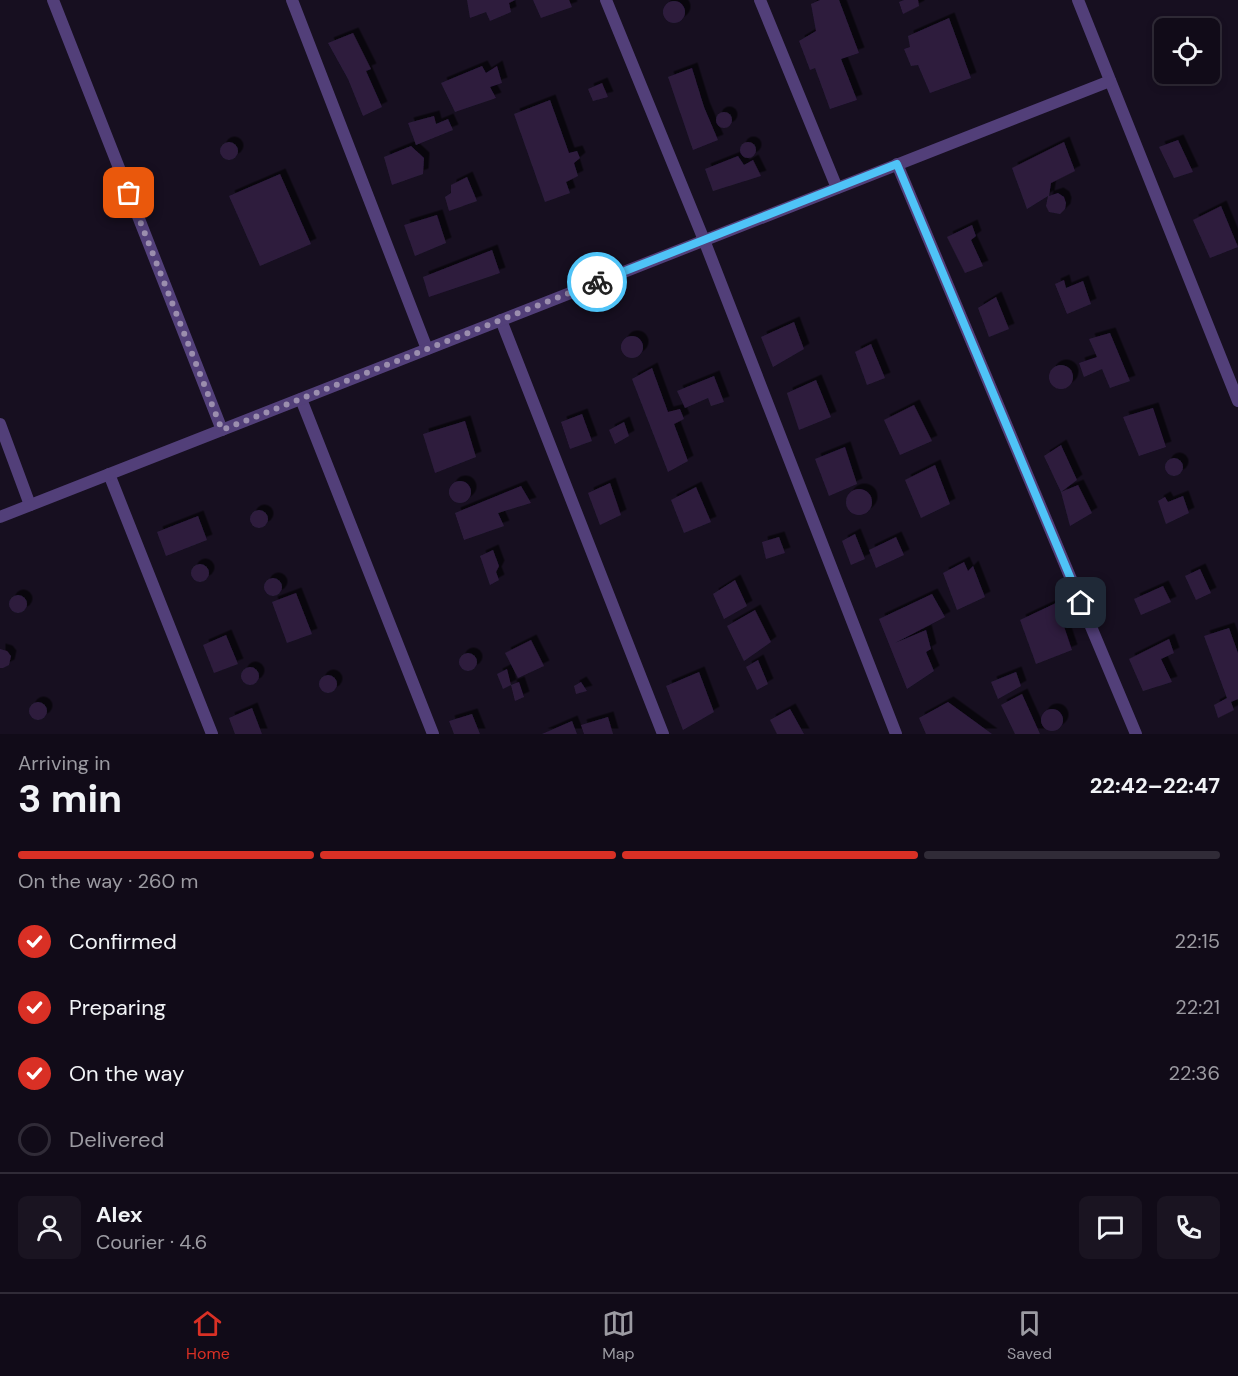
<!DOCTYPE html>
<meta charset="utf-8">
<style>
:root{--surface:#110b18;--page:#1a1421;--text:#f1f3f6;--muted:#9c9ba2;--line:#302b37;--accent:#d93025}
body{margin:0;font-family:"DM Sans",sans-serif;background:var(--page);color:var(--text);height:100vh;display:flex;flex-direction:column;font-size:22px;white-space:nowrap}
*{box-sizing:border-box;margin:0}
p{font-size:20px;color:var(--muted)}
.icon{flex:none;width:33px;height:33px;fill:none;stroke:currentColor;stroke-width:2;stroke-linecap:round;stroke-linejoin:round}
.map{position:relative;height:734px;overflow:hidden}
.details{display:flex;flex-direction:column;background:var(--surface);flex:1}
.details>*{flex:none}
.buttons{position:absolute;left:1154px;top:18px;display:grid;gap:12px}
.buttons a{display:grid;place-items:center;width:66px;height:66px;border-radius:9px;background:var(--surface);box-shadow:0 3px 9px #0003,0 0 0 2px var(--line);font-size:30px}
.pin{position:absolute;display:grid;place-items:center;width:51px;height:51px;color:#fff;margin:-26px;border-radius:12px;box-shadow:0 3px 9px #0006}
.courier{position:absolute;display:grid;place-items:center;width:60px;height:60px;margin:-30px;border:4px solid #4fc3f7;border-radius:50%;background:#fff;color:#222;box-shadow:0 2px 8px #0007}
.headline em{font-style:normal;font-weight:700}
.headline div{display:flex;flex-direction:column-reverse}
.headline{display:flex;align-items:center;justify-content:space-between;height:102px;padding:0 18px}
h1{font-size:39px;font-weight:700;line-height:45px}
.bar{display:grid;grid-template-columns:repeat(4,1fr);gap:9px 6px;align-content:center;height:72px;padding:0 18px}
.bar i{height:8px;border-radius:4px;background:var(--line)}
.bar .current{background:var(--accent)}
.bar p{grid-column:span 4}
.line{display:flex;align-items:center;gap:15px;padding:0 18px;border-top:2px solid var(--line)}
.line div{flex:1}
.round{display:grid;place-items:center;flex:none;width:63px;height:63px;border-radius:9px;background:var(--page)}
ol{padding:0 18px;list-style:none}
li{display:flex;align-items:center;gap:18px;height:66px}
li p{margin-inline-start:auto}
li .icon{padding:6px;border-radius:50%;background:var(--accent);color:#fff;stroke-width:4}
li:last-child{color:var(--muted)}
li i{width:33px;height:33px;border:3px solid var(--line);border-radius:50%}
.tab-bar{display:flex;justify-content:space-around;align-items:center;height:84px;border-top:2px solid var(--line);background:var(--surface);font-size:16px;color:var(--muted)}
.tab-bar a{display:grid;justify-items:center;gap:3px}
.tab-bar .current{color:var(--accent)}
.map>svg:first-child{display:block}
.building{fill:#2d1d3e;filter:url(#shadow)}
.lines{fill:none;stroke-linecap:round;stroke-linejoin:round}
.minor{stroke:#523f79;stroke-width:12}
.done{stroke:#9b8eae;stroke-width:6;stroke-dasharray:0 10.8}
.route{stroke:#4fc3f7;stroke-width:8}
</style>
<div class="map">
<svg width="1238" height="734" viewBox="0 0 1238 734">
<defs>
<filter id="shadow"><feDropShadow dx="5.5" dy="-5.5" stdDeviation="0" flood-color="#0009"/></filter>
</defs>
<rect width="100%" height="100%" fill="#170f20"/>
<g class="building">
<path d="M 467,0 L 515,0 L 509,3 L 511,12 L 490,21 L 486,12 L 470,18 Z"/>
<path d="M 533,0 L 569,0 L 572,7 L 541,18 Z"/>
<path d="M 820,0 L 839,0 L 859,53 L 841,59 L 857,100 L 830,109 L 815,68 L 810,70 L 799,41 L 816,31 L 811,4 Z"/>
<path d="M 904,0 L 918,0 L 919,6 L 903,14 L 899,2 Z"/>
<circle cx="674" cy="12" r="11"/>
<path d="M 949,18 L 971,78 L 930,93 L 918,65 L 911,66 L 904,49 L 910,47 L 908,36 Z"/>
<path d="M 353,33 L 371,69 L 366,71 L 382,107 L 363,116 L 348,79 L 328,43 Z"/>
<path d="M 482,66 L 486,73 L 497,66 L 502,83 L 490,87 L 496,98 L 455,112 L 441,83 Z"/>
<path d="M 692,68 L 704,107 L 718,140 L 693,150 L 668,77 Z"/>
<path d="M 602,83 L 608,97 L 593,101 L 588,89 Z"/>
<path d="M 550,100 L 569,153 L 577,151 L 580,158 L 574,163 L 578,176 L 566,182 L 570,193 L 545,202 L 514,114 Z"/>
<circle cx="724" cy="120" r="8"/>
<path d="M 434,116 L 436,124 L 448,119 L 453,130 L 416,145 L 408,123 Z"/>
<path d="M 1178,140 L 1193,172 L 1174,178 L 1159,147 Z"/>
<circle cx="229" cy="151" r="9"/>
<path d="M 1064,142 L 1075,171 L 1051,183 L 1049,196 L 1058,193 L 1064,197 L 1066,203 L 1065,209 L 1060,214 L 1049,212 L 1046,206 L 1048,196 L 1027,209 L 1012,168 Z"/>
<circle cx="748" cy="150" r="8"/>
<path d="M 411,146 L 424,158 L 423,174 L 392,185 L 384,157 Z"/>
<path d="M 738,156 L 744,165 L 753,160 L 761,176 L 713,191 L 705,169 Z"/>
<path d="M 280,174 L 311,244 L 260,266 L 229,196 Z"/>
<path d="M 467,177 L 477,201 L 449,211 L 445,197 L 451,193 L 451,185 Z"/>
<path d="M 1221,206 L 1238,247 L 1210,258 L 1193,220 Z"/>
<path d="M 437,215 L 446,243 L 415,256 L 404,225 Z"/>
<path d="M 972,225 L 976,236 L 971,240 L 983,266 L 965,273 L 947,237 Z"/>
<path d="M 492,250 L 500,273 L 429,297 L 423,277 Z"/>
<path d="M 1064,280 L 1066,288 L 1083,281 L 1091,304 L 1067,314 L 1055,284 Z"/>
<path d="M 996,297 L 1009,329 L 989,337 L 978,308 Z"/>
<path d="M 794,322 L 804,349 L 773,367 L 761,337 Z"/>
<path d="M 1110,333 L 1130,381 L 1110,388 L 1102,369 L 1084,377 L 1079,363 L 1097,357 L 1089,339 Z"/>
<circle cx="632" cy="347" r="11"/>
<path d="M 871,344 L 885,378 L 867,385 L 855,352 Z"/>
<circle cx="1061" cy="377" r="12"/>
<path d="M 652,368 L 668,412 L 680,409 L 684,419 L 674,424 L 688,461 L 668,472 L 632,379 Z"/>
<path d="M 714,376 L 724,402 L 711,406 L 708,398 L 685,408 L 677,391 Z"/>
<path d="M 816,380 L 831,417 L 799,430 L 787,393 Z"/>
<path d="M 914,405 L 932,441 L 900,455 L 884,420 Z"/>
<path d="M 1153,408 L 1166,447 L 1139,456 L 1123,417 Z"/>
<path d="M 582,414 L 592,441 L 570,449 L 561,422 Z"/>
<path d="M 465,421 L 476,457 L 435,473 L 423,434 Z"/>
<path d="M 624,422 L 629,436 L 615,444 L 609,430 Z"/>
<path d="M 1061,445 L 1077,480 L 1061,492 L 1078,485 L 1092,513 L 1070,526 L 1061,492 L 1044,456 Z"/>
<path d="M 845,447 L 857,484 L 829,496 L 815,459 Z"/>
<circle cx="1174" cy="467" r="9"/>
<path d="M 935,465 L 950,504 L 921,518 L 905,480 Z"/>
<circle cx="460" cy="492" r="11"/>
<path d="M 610,483 L 621,515 L 600,525 L 588,493 Z"/>
<path d="M 521,486 L 531,503 L 498,513 L 504,526 L 464,540 L 455,513 Z"/>
<path d="M 696,487 L 711,522 L 684,533 L 671,500 Z"/>
<circle cx="859" cy="502" r="13"/>
<path d="M 1183,496 L 1189,513 L 1166,524 L 1158,501 L 1165,497 L 1168,502 Z"/>
<circle cx="259" cy="519" r="9"/>
<path d="M 198,516 L 207,540 L 166,556 L 157,532 Z"/>
<path d="M 855,534 L 865,559 L 851,565 L 842,541 Z"/>
<path d="M 779,537 L 785,553 L 766,559 L 762,542 Z"/>
<path d="M 896,537 L 904,555 L 876,568 L 869,550 Z"/>
<path d="M 493,550 L 499,566 L 496,572 L 499,580 L 490,585 L 480,556 Z"/>
<path d="M 964,562 L 968,571 L 973,566 L 985,597 L 957,610 L 943,573 Z"/>
<circle cx="200" cy="573" r="9"/>
<path d="M 1200,569 L 1211,593 L 1196,600 L 1185,576 Z"/>
<circle cx="273" cy="587" r="9"/>
<path d="M 735,580 L 747,606 L 724,619 L 713,594 Z"/>
<path d="M 1163,586 L 1171,602 L 1141,615 L 1134,599 Z"/>
<path d="M 296,593 L 312,634 L 287,643 L 272,602 Z"/>
<path d="M 932,594 L 945,617 L 895,643 L 926,630 L 931,649 L 926,652 L 934,671 L 907,689 L 879,619 Z"/>
<circle cx="18" cy="604" r="9"/>
<path d="M 1056,603 L 1072,650 L 1036,664 L 1020,620 Z"/>
<path d="M 755,610 L 771,642 L 744,661 L 727,626 Z"/>
<path d="M 1229,628 L 1238,653 L 1238,699 L 1231,702 L 1234,710 L 1218,718 L 1214,705 L 1227,698 L 1204,636 Z"/>
<path d="M 226,635 L 238,664 L 214,673 L 203,645 Z"/>
<path d="M 1169,639 L 1174,653 L 1161,659 L 1172,682 L 1143,691 L 1129,659 Z"/>
<path d="M 531,640 L 544,666 L 518,678 L 505,653 Z"/>
<path d="M 0,649 L 7,651 L 11,656 L 9,665 L 3,668 L 0,668 Z"/>
<circle cx="468" cy="662" r="9"/>
<path d="M 758,660 L 768,684 L 757,690 L 746,667 Z"/>
<circle cx="250" cy="676" r="9"/>
<path d="M 507,669 L 511,685 L 503,689 L 497,674 Z"/>
<path d="M 699,672 L 714,712 L 683,730 L 666,686 Z"/>
<path d="M 1016,672 L 1021,686 L 998,699 L 991,682 Z"/>
<circle cx="328" cy="684" r="9"/>
<path d="M 519,682 L 524,697 L 515,701 L 511,685 Z"/>
<path d="M 581,682 L 587,691 L 576,694 L 574,686 Z"/>
<path d="M 1022,694 L 1040,734 L 1015,734 L 1001,705 Z"/>
<circle cx="38" cy="711" r="9"/>
<path d="M 948,702 L 992,734 L 926,734 L 919,718 Z"/>
<path d="M 252,708 L 262,734 L 235,734 L 229,718 Z"/>
<path d="M 790,709 L 804,734 L 777,734 L 770,720 Z"/>
<circle cx="1052" cy="720" r="11"/>
<path d="M 472,714 L 480,734 L 454,734 L 449,721 Z"/>
<path d="M 608,717 L 613,734 L 584,734 L 581,725 Z"/>
<path d="M 572,721 L 577,734 L 542,734 Z"/>
</g>
<g class="lines">
<g class="minor">
<path d="M 53,0 L 222,430"/>
<path d="M 292,0 L 427,349"/>
<path d="M 606,0 L 704,240 L 896,734"/>
<path d="M 760,0 L 837,188"/>
<path d="M 1078,0 L 1238,401"/>
<path d="M 897,164 L 1136,734"/>
<path d="M 501,320 L 663,734"/>
<path d="M 301,399 L 433,734"/>
<path d="M 0,424 L 30,505"/>
<path d="M 109,474 L 212,734"/>
<path d="M 0,517 L 1110,81"/>
</g>
</g>
<g class="lines">
<path class="done" d="M 129,193 L 222,430 L 597,282"/>
<path class="route" d="M 597,282 L 897,164 L 1081,603"/>
</g>
</svg>
<div class="buttons">
<a><svg class="icon" aria-label="locate" viewBox="0 0 24 24"><circle cx="12" cy="12" r="6"/><path d="M12 2v4M12 18v4M2 12h4M18 12h4"/></svg></a>
</div>
<div class="pin" style="left:129px;top:193px;background:#ea580c"><svg class="icon" aria-label="bag" viewBox="0 0 24 24"><path d="M5 8h14l-1 12H6zM9 8a3 3 0 0 1 6 0"/></svg></div>
<div class="pin" style="left:1081px;top:603px;background:#1f2937"><svg class="icon" aria-label="home" viewBox="0 0 24 24"><path d="M3 11l9-7 9 7M6 9v11h12V9"/></svg></div>
<div class="courier" style="left:597px;top:282px"><svg class="icon" aria-label="bike" viewBox="0 0 24 24"><circle cx="6" cy="16" r="4"/><circle cx="18" cy="16" r="4"/><path d="M6 16l4-8h5l3 8M10 8l3 8H6M13 5h3"/></svg></div>
</div>
<section class="details">
<div class="headline"><div><h1>3 min</h1><p>Arriving in</p></div><em>22:42–22:47</em></div>
<div class="bar"><i class="current"></i><i class="current"></i><i class="current"></i><i></i><p>On the way · 260 m</p></div>
<ol>
<li><svg class="icon" aria-label="check" viewBox="0 0 24 24"><path d="M5 12l5 5 9-10"/></svg>Confirmed<p>22:15</p></li>
<li><svg class="icon" aria-label="check" viewBox="0 0 24 24"><path d="M5 12l5 5 9-10"/></svg>Preparing<p>22:21</p></li>
<li><svg class="icon" aria-label="check" viewBox="0 0 24 24"><path d="M5 12l5 5 9-10"/></svg>On the way<p>22:36</p></li>
<li><i></i>Delivered</li>
</ol>
<div class="line" style="height:108px"><a class="round"><svg class="icon" aria-label="person" viewBox="0 0 24 24"><circle cx="12" cy="8" r="4"/><path d="M4 21q1-7 8-7t8 7"/></svg></a><div><b>Alex</b><p>Courier · 4.6</p></div><a class="round"><svg class="icon" aria-label="chat" viewBox="0 0 24 24"><path d="M4 5h16v11H9l-5 4z"/></svg></a><a class="round"><svg class="icon" aria-label="phone" viewBox="0 0 24 24"><path d="M5 4h4l2 5-3 2q2 4 5 5l2-3 5 2v4C11 20 4 13 5 4z"/></svg></a></div>
</section>
<nav class="tab-bar">
<a class="current"><svg class="icon" aria-label="home" viewBox="0 0 24 24"><path d="M3 11l9-7 9 7M6 9v11h12V9"/></svg>Home</a>
<a><svg class="icon" aria-label="map" viewBox="0 0 24 24"><path d="M3 6l6-2 6 2 6-2v14l-6 2-6-2-6 2zM9 4v14M15 6v14"/></svg>Map</a>
<a><svg class="icon" aria-label="saved" viewBox="0 0 24 24"><path d="M7 4h10v16l-5-4-5 4z"/></svg>Saved</a>
</nav>
